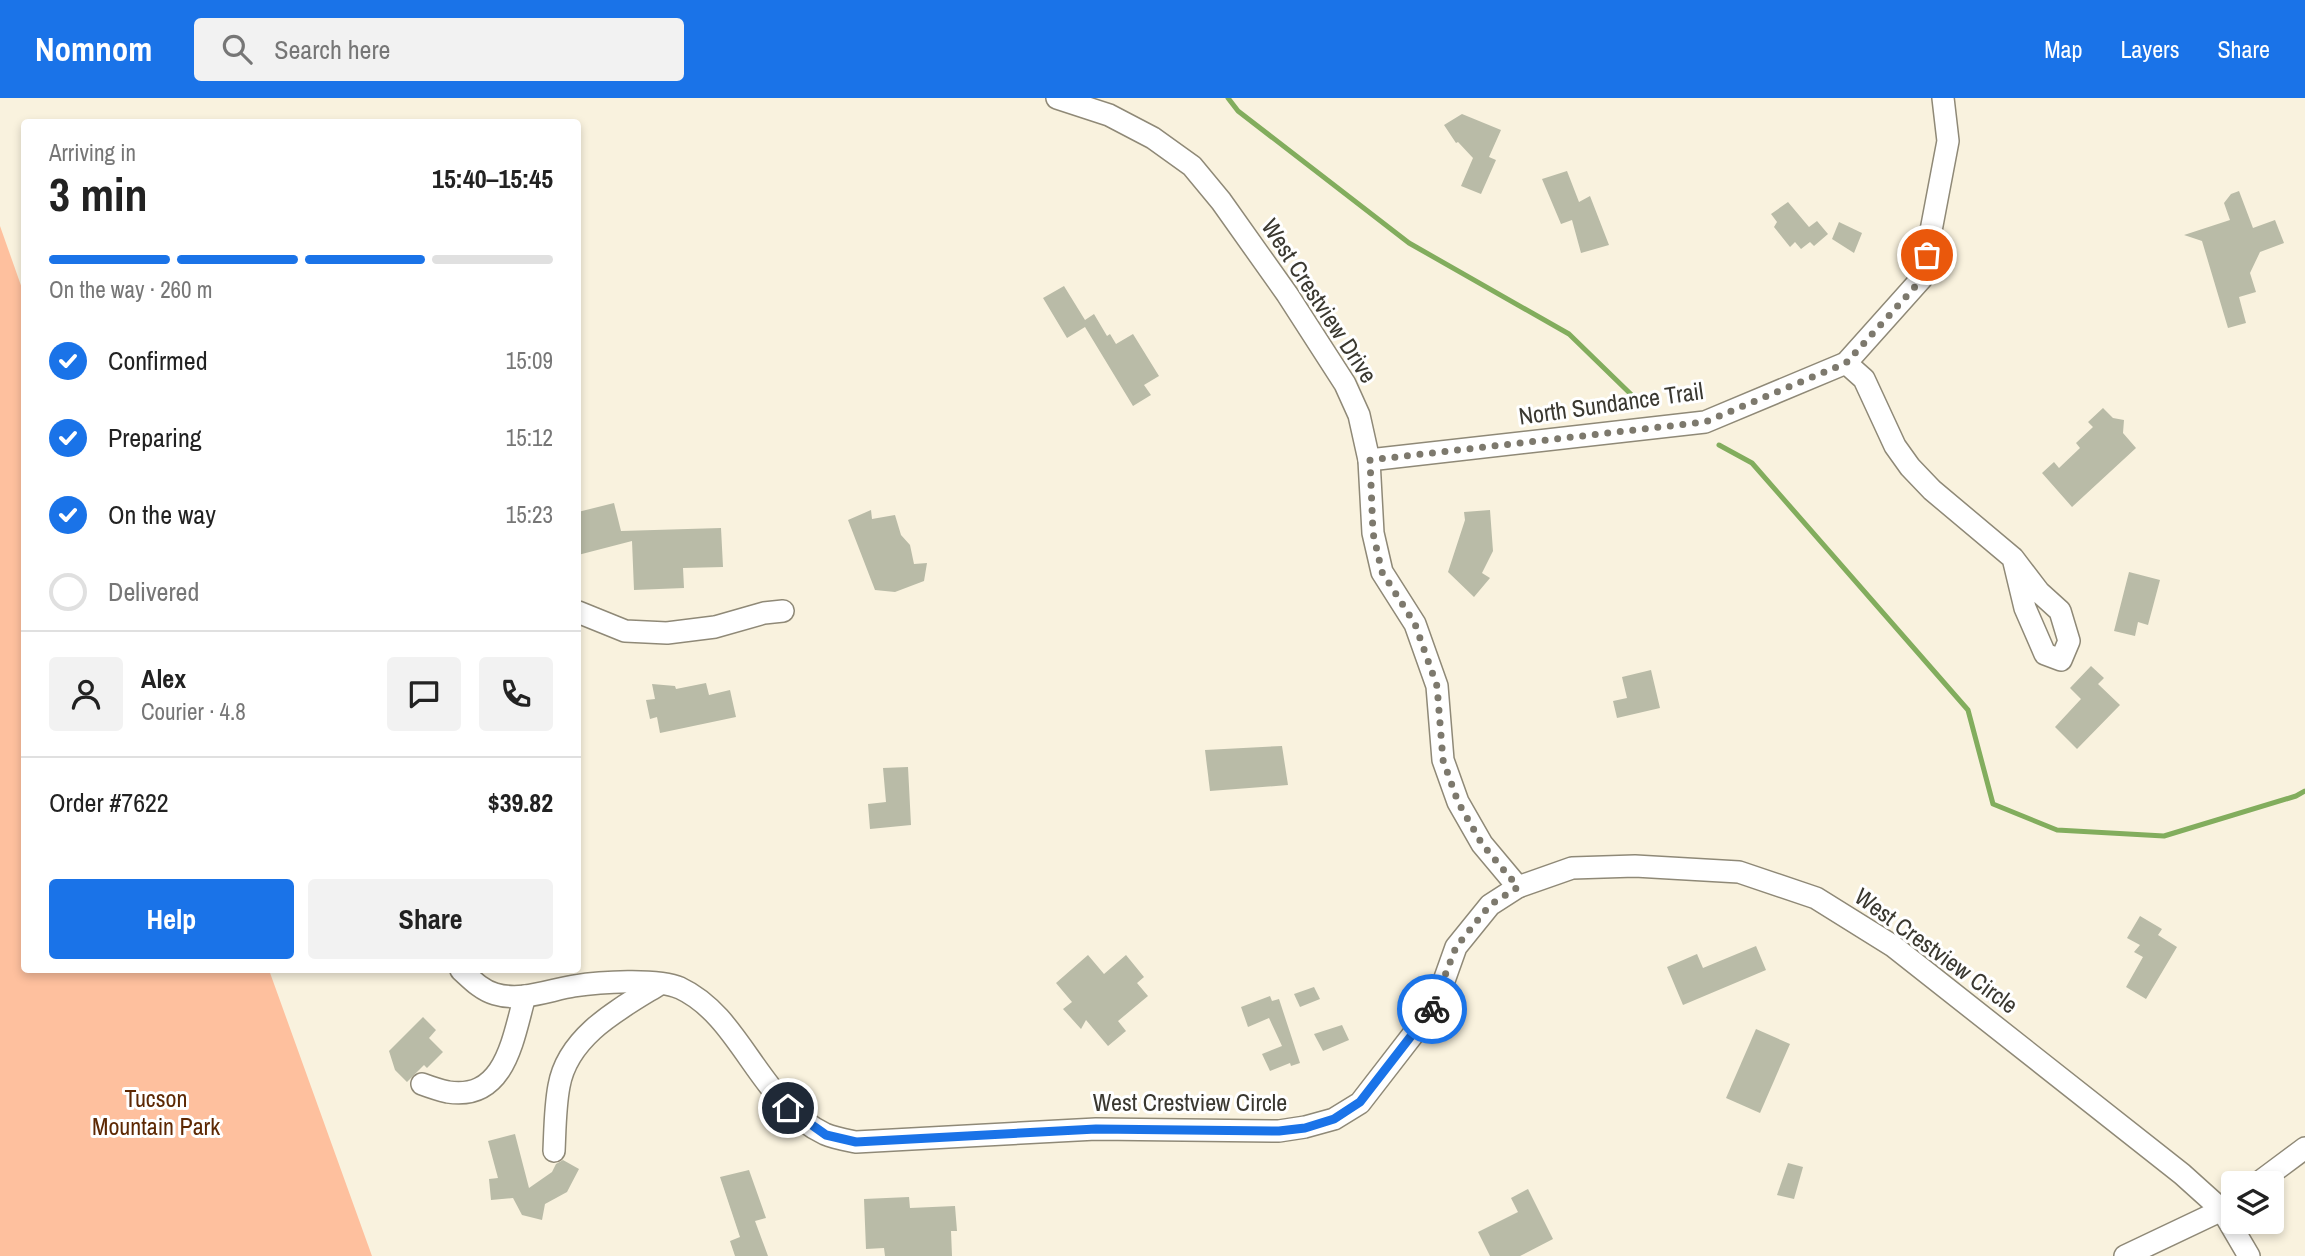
<!DOCTYPE html>
<meta charset="utf-8">
<style>
:root{--surface:#fff;--page:#f2f2f2;--text:#222;--muted:#767676;--line:#e0e0e0;--accent:#1a73e8}
body{margin:0;font-family:"Archivo Narrow",sans-serif;background:var(--page);color:var(--text);height:100vh;display:flex;flex-direction:column;font-size:26px;white-space:nowrap}
*{box-sizing:border-box;margin:0}
p{font-size:23px;color:var(--muted)}
.icon{flex:none;width:38px;height:38px;fill:none;stroke:currentColor;stroke-width:2;stroke-linecap:round;stroke-linejoin:round}
.map{position:relative;flex:1;overflow:hidden}
.panel{position:absolute;left:21px;top:21px;width:560px;height:854px;display:flex;flex-direction:column;background:var(--surface);border-radius:7px;box-shadow:0 4px 10px #0003}
.panel>*{flex:none}
.fabs{position:absolute;left:2221px;top:1073px;display:grid;gap:14px}
.fabs a{display:grid;place-items:center;width:63px;height:63px;border-radius:7px;background:var(--surface);box-shadow:0 4px 10px #0003;font-size:35px}
.pin{position:absolute;display:grid;place-items:center;width:60px;height:60px;color:#fff;margin:-30px;border:4px solid #fff;border-radius:50%;box-shadow:0 2px 7px #0007}
.courier{position:absolute;display:grid;place-items:center;width:70px;height:70px;margin:-35px;border:5px solid #1a73e8;border-radius:50%;background:#fff;color:#222;box-shadow:0 2px 9px #0007}
.head em{font-style:normal;font-weight:700}
.head div{display:flex;flex-direction:column-reverse}
.head{display:flex;align-items:center;justify-content:space-between;height:119px;padding:0 28px}
h1{font-size:46px;font-weight:700;line-height:52px}
.bar{display:grid;grid-template-columns:repeat(4,1fr);gap:10px 7px;align-content:center;height:84px;padding:0 28px}
.bar i{height:9px;border-radius:5px;background:var(--line)}
.bar .selected{background:var(--accent)}
.bar p{grid-column:span 4}
.line{display:flex;align-items:center;gap:18px;padding:0 28px;border-top:2px solid var(--line)}
.line div{flex:1}
.round{display:grid;place-items:center;flex:none;width:74px;height:74px;border-radius:7px;background:var(--page)}
ol{padding:0 28px;list-style:none}
li{display:flex;align-items:center;gap:21px;height:77px}
li p{margin-inline-start:auto}
li .icon{padding:7px;border-radius:50%;background:var(--accent);color:#fff;stroke-width:4}
li:last-child{color:var(--muted)}
li i{width:38px;height:38px;border:4px solid var(--line);border-radius:50%}
.cta{display:flex;gap:14px;margin-top:auto;padding:14px 28px}
.cta a{flex:1;height:80px;border-radius:7px;background:var(--accent);color:#fff;font-size:28px;font-weight:700;line-height:80px;text-align:center}
.cta a+a{background:var(--page);color:var(--text)}
header{display:flex;align-items:center;gap:42px;box-sizing:border-box;height:98px;padding:0 35px;background:var(--accent);color:#fff}
header strong{font-size:33px}
nav{display:flex;gap:38px;margin-inline-start:auto;font-size:24px}
.search{width:490px;height:63px;background:var(--page);display:flex;align-items:center;gap:18px;box-sizing:border-box;padding:0 24px;border-radius:7px;color:var(--muted);font-size:26px}
.map>svg:first-child{display:block}
.green{fill:#fec09e}
.lines{fill:none;stroke-linecap:round;stroke-linejoin:round}
.stream{stroke:#82ad5d;stroke-width:5}
.building{fill:#b9bba7}
.minor-casing{stroke:#8f8977;stroke-width:24}
.minor{stroke:#fff;stroke-width:21}
.done{stroke:#7d796d;stroke-width:7;stroke-dasharray:0 12.6}
.route{stroke:#1a73e8;stroke-width:9}
.labels{text-anchor:middle;stroke-width:6;stroke-linejoin:round;paint-order:stroke}
.street-label{font-size:24px;fill:#3a3830;stroke:#fff}
.park-label{font-size:24px;fill:#5d2803;stroke:#fff}
</style>
<header>
<strong>Nomnom</strong>
<div class="search"><svg class="icon" aria-label="search" viewBox="0 0 24 24"><circle cx="10" cy="10" r="6"/><path d="M15 15l6 6"/></svg>Search here</div>
<nav><a>Map</a><a>Layers</a><a>Share</a></nav>
</header>
<div class="map">
<svg width="2305" height="1158" viewBox="0 0 2305 1158">
<rect width="100%" height="100%" fill="#f9f2de"/>
<path class="green" d="M 0,128 L 24,196 L 24,872 L 269,872 L 372,1158 L 0,1158 Z"/>
<g class="lines">
<g class="stream">
<path d="M 1228,0 L 1238,13 L 1409,145 L 1569,236 L 1643,308"/>
<path d="M 1719,347 L 1752,365 L 1968,612 L 1993,706 L 2057,732 L 2164,738 L 2296,698 L 2305,693"/>
</g>
</g>
<g class="building">
<path d="M 1462,16 L 1501,32 L 1489,59 L 1496,62 L 1481,96 L 1461,88 L 1473,60 L 1458,44 L 1456,45 L 1444,27 Z"/>
<path d="M 1567,73 L 1579,104 L 1590,98 L 1609,147 L 1581,155 L 1572,122 L 1561,126 L 1542,81 Z"/>
<path d="M 2239,93 L 2253,130 L 2275,122 L 2284,145 L 2260,154 L 2250,175 L 2256,194 L 2239,199 L 2246,225 L 2228,230 L 2202,143 L 2184,137 L 2230,122 L 2224,105 L 2231,96 Z"/>
<path d="M 1788,104 L 1809,129 L 1817,123 L 1828,136 L 1814,148 L 1810,144 L 1801,151 L 1795,144 L 1790,149 L 1774,129 L 1777,124 L 1771,116 Z"/>
<path d="M 1839,124 L 1862,135 L 1854,155 L 1832,141 Z"/>
<path d="M 1064,188 L 1085,222 L 1094,216 L 1107,238 L 1110,236 L 1116,246 L 1133,236 L 1159,278 L 1144,287 L 1151,297 L 1133,308 L 1085,229 L 1067,240 L 1043,200 Z"/>
<path d="M 2103,310 L 2113,320 L 2124,322 L 2123,335 L 2136,350 L 2072,409 L 2042,375 L 2054,364 L 2059,370 L 2080,350 L 2076,345 L 2093,329 L 2088,324 Z"/>
<path d="M 614,405 L 621,433 L 721,430 L 723,469 L 683,470 L 684,490 L 634,492 L 632,443 L 578,457 L 578,414 Z"/>
<path d="M 871,412 L 872,421 L 895,417 L 901,437 L 910,447 L 914,466 L 927,465 L 924,483 L 895,494 L 875,492 L 848,422 Z"/>
<path d="M 1490,412 L 1493,453 L 1482,475 L 1490,480 L 1474,499 L 1448,474 L 1465,422 L 1464,414 Z"/>
<path d="M 2129,474 L 2160,482 L 2148,527 L 2138,524 L 2135,538 L 2114,533 Z"/>
<path d="M 2091,568 L 2104,580 L 2098,586 L 2120,607 L 2077,651 L 2055,629 L 2081,601 L 2070,590 Z"/>
<path d="M 1651,572 L 1660,610 L 1617,620 L 1613,603 L 1627,600 L 1622,579 Z"/>
<path d="M 706,585 L 709,597 L 730,592 L 736,619 L 660,635 L 657,619 L 650,621 L 646,602 L 655,601 L 652,586 L 675,588 L 676,591 Z"/>
<path d="M 1282,648 L 1288,687 L 1210,693 L 1205,652 Z"/>
<path d="M 908,669 L 911,727 L 870,731 L 868,706 L 886,704 L 883,670 Z"/>
<path d="M 2140,818 L 2162,831 L 2158,837 L 2177,849 L 2146,901 L 2126,889 L 2143,859 L 2134,854 L 2140,847 L 2127,840 Z"/>
<path d="M 1756,848 L 1766,872 L 1683,907 L 1667,869 L 1697,856 L 1703,870 Z"/>
<path d="M 1088,857 L 1104,876 L 1126,857 L 1144,879 L 1137,885 L 1148,898 L 1118,923 L 1126,933 L 1108,948 L 1086,922 L 1081,931 L 1063,911 L 1072,904 L 1056,885 Z"/>
<path d="M 1314,889 L 1320,901 L 1300,909 L 1294,896 Z"/>
<path d="M 1270,898 L 1272,903 L 1279,901 L 1300,965 L 1291,968 L 1290,965 L 1270,973 L 1262,956 L 1282,948 L 1269,920 L 1248,929 L 1241,909 Z"/>
<path d="M 423,919 L 436,932 L 429,940 L 443,954 L 427,970 L 424,967 L 407,984 L 395,972 L 389,953 Z"/>
<path d="M 1342,927 L 1349,942 L 1323,953 L 1314,936 Z"/>
<path d="M 1756,931 L 1790,946 L 1760,1015 L 1726,1000 Z"/>
<path d="M 515,1036 L 529,1090 L 552,1074 L 556,1066 L 563,1062 L 579,1071 L 567,1094 L 545,1106 L 542,1122 L 522,1117 L 513,1100 L 491,1102 L 489,1081 L 498,1080 L 488,1043 Z"/>
<path d="M 1788,1065 L 1803,1069 L 1794,1101 L 1777,1097 Z"/>
<path d="M 749,1072 L 766,1120 L 755,1123 L 768,1158 L 735,1158 L 730,1143 L 740,1139 L 720,1079 Z"/>
<path d="M 1528,1091 L 1553,1141 L 1520,1158 L 1490,1158 L 1478,1134 L 1518,1114 L 1511,1100 Z"/>
<path d="M 909,1099 L 910,1110 L 955,1108 L 957,1133 L 951,1133 L 952,1158 L 885,1158 L 884,1150 L 866,1151 L 864,1101 Z"/>
</g>
<g class="lines">
<g class="minor-casing">
<g id="minor">
<path d="M 1057,0 L 1109,17 L 1153,40 L 1192,68 L 1221,103 L 1287,196 L 1345,286 L 1359,317 L 1369,362 L 1373,435 L 1382,474 L 1415,526 L 1437,588 L 1443,662 L 1458,704 L 1482,746 L 1518,789"/>
<path d="M 1846,265 L 1864,281 L 1895,348 L 1910,369 L 1932,392 L 2013,460 L 2025,510 L 2045,556 L 2061,562 L 2069,543 L 2060,513 L 2039,494 L 2013,460"/>
<path d="M 1369,362 L 1705,324 L 1846,265 L 1922,180 L 1948,43 L 1943,0"/>
<path d="M 578,514 L 625,533 L 667,535 L 715,529 L 764,515 L 783,513"/>
<path d="M 461,872 C 471,881 481,892 495,896 C 521,904 549,892 574,888 C 599,884 657,880 680,890 C 742,919 758,1004 825,1036 C 834,1040 846,1042 856,1044 L 1096,1031 L 1279,1033 L 1305,1029 L 1334,1021 L 1360,1005 L 1435,908 L 1456,849 L 1490,807 L 1518,789 L 1572,770 L 1635,768 L 1739,774 L 1816,800 L 1893,848 L 2182,1076 L 2222,1112 L 2249,1158"/>
<path d="M 422,986 C 430,989 439,992 448,994 C 506,1003 513,939 525,898"/>
<path d="M 554,1053 C 555,1032 555,1009 559,988 C 568,937 621,910 660,886"/>
<path d="M 2258,1085 L 2305,1050"/>
<path d="M 2125,1158 L 2222,1112 L 2233,1104"/>
</g>
</g>
<use href="#minor" class="minor"/>
</g>
<g class="lines">
<path class="done" d="M 1432,911 L 1456,849 L 1490,807 L 1518,789 L 1482,746 L 1458,704 L 1443,662 L 1437,588 L 1415,526 L 1382,474 L 1373,435 L 1370,362 L 1705,324 L 1846,265 L 1923,180 L 1927,157"/>
<path class="route" d="M 788,1010 L 826,1037 L 856,1044 L 1096,1031 L 1279,1033 L 1305,1030 L 1334,1021 L 1360,1004 L 1432,911"/>
</g>
<g class="labels">
<g class="street-label">
<text transform="translate(1319 203) rotate(57)" y="8">West Crestview Drive</text>
<text transform="translate(1611 306) rotate(-8)" y="8">North Sundance Trail</text>
<text transform="translate(1936 853) rotate(36)" y="8">West Crestview Circle</text>
<text x="1190" y="1013">West Crestview Circle</text>
</g>
<g class="park-label">
<text x="156" y="1009">Tucson<tspan x="156" dy="28">Mountain Park</tspan></text>
</g>
</g>
</svg>
<div class="fabs">
<a><svg class="icon" aria-label="layers" viewBox="0 0 24 24"><path d="M12 4l9 5-9 5-9-5zM3 14l9 5 9-5"/></svg></a>
</div>
<div class="pin" style="left:1927px;top:157px;background:#ea580c"><svg class="icon" aria-label="bag" viewBox="0 0 24 24"><path d="M5 8h14l-1 12H6zM9 8a3 3 0 0 1 6 0"/></svg></div>
<div class="pin" style="left:788px;top:1010px;background:#1f2937"><svg class="icon" aria-label="home" viewBox="0 0 24 24"><path d="M3 11l9-7 9 7M6 9v11h12V9"/></svg></div>
<div class="courier" style="left:1432px;top:911px"><svg class="icon" aria-label="bike" viewBox="0 0 24 24"><circle cx="6" cy="16" r="4"/><circle cx="18" cy="16" r="4"/><path d="M6 16l4-8h5l3 8M10 8l3 8H6M13 5h3"/></svg></div>
<section class="panel">
<div class="head"><div><h1>3 min</h1><p>Arriving in</p></div><em>15:40–15:45</em></div>
<div class="bar"><i class="selected"></i><i class="selected"></i><i class="selected"></i><i></i><p>On the way · 260 m</p></div>
<ol>
<li><svg class="icon" aria-label="check" viewBox="0 0 24 24"><path d="M5 12l5 5 9-10"/></svg>Confirmed<p>15:09</p></li>
<li><svg class="icon" aria-label="check" viewBox="0 0 24 24"><path d="M5 12l5 5 9-10"/></svg>Preparing<p>15:12</p></li>
<li><svg class="icon" aria-label="check" viewBox="0 0 24 24"><path d="M5 12l5 5 9-10"/></svg>On the way<p>15:23</p></li>
<li><i></i>Delivered</li>
</ol>
<div class="line" style="height:126px"><a class="round"><svg class="icon" aria-label="person" viewBox="0 0 24 24"><circle cx="12" cy="8" r="4"/><path d="M4 21q1-7 8-7t8 7"/></svg></a><div><b>Alex</b><p>Courier · 4.8</p></div><a class="round"><svg class="icon" aria-label="chat" viewBox="0 0 24 24"><path d="M4 5h16v11H9l-5 4z"/></svg></a><a class="round"><svg class="icon" aria-label="phone" viewBox="0 0 24 24"><path d="M5 4h4l2 5-3 2q2 4 5 5l2-3 5 2v4C11 20 4 13 5 4z"/></svg></a></div>
<div class="line" style="height:91px"><div>Order #7622</div><b>$39.82</b></div>
<div class="cta"><a>Help</a><a>Share</a></div>
</section>
</div>
